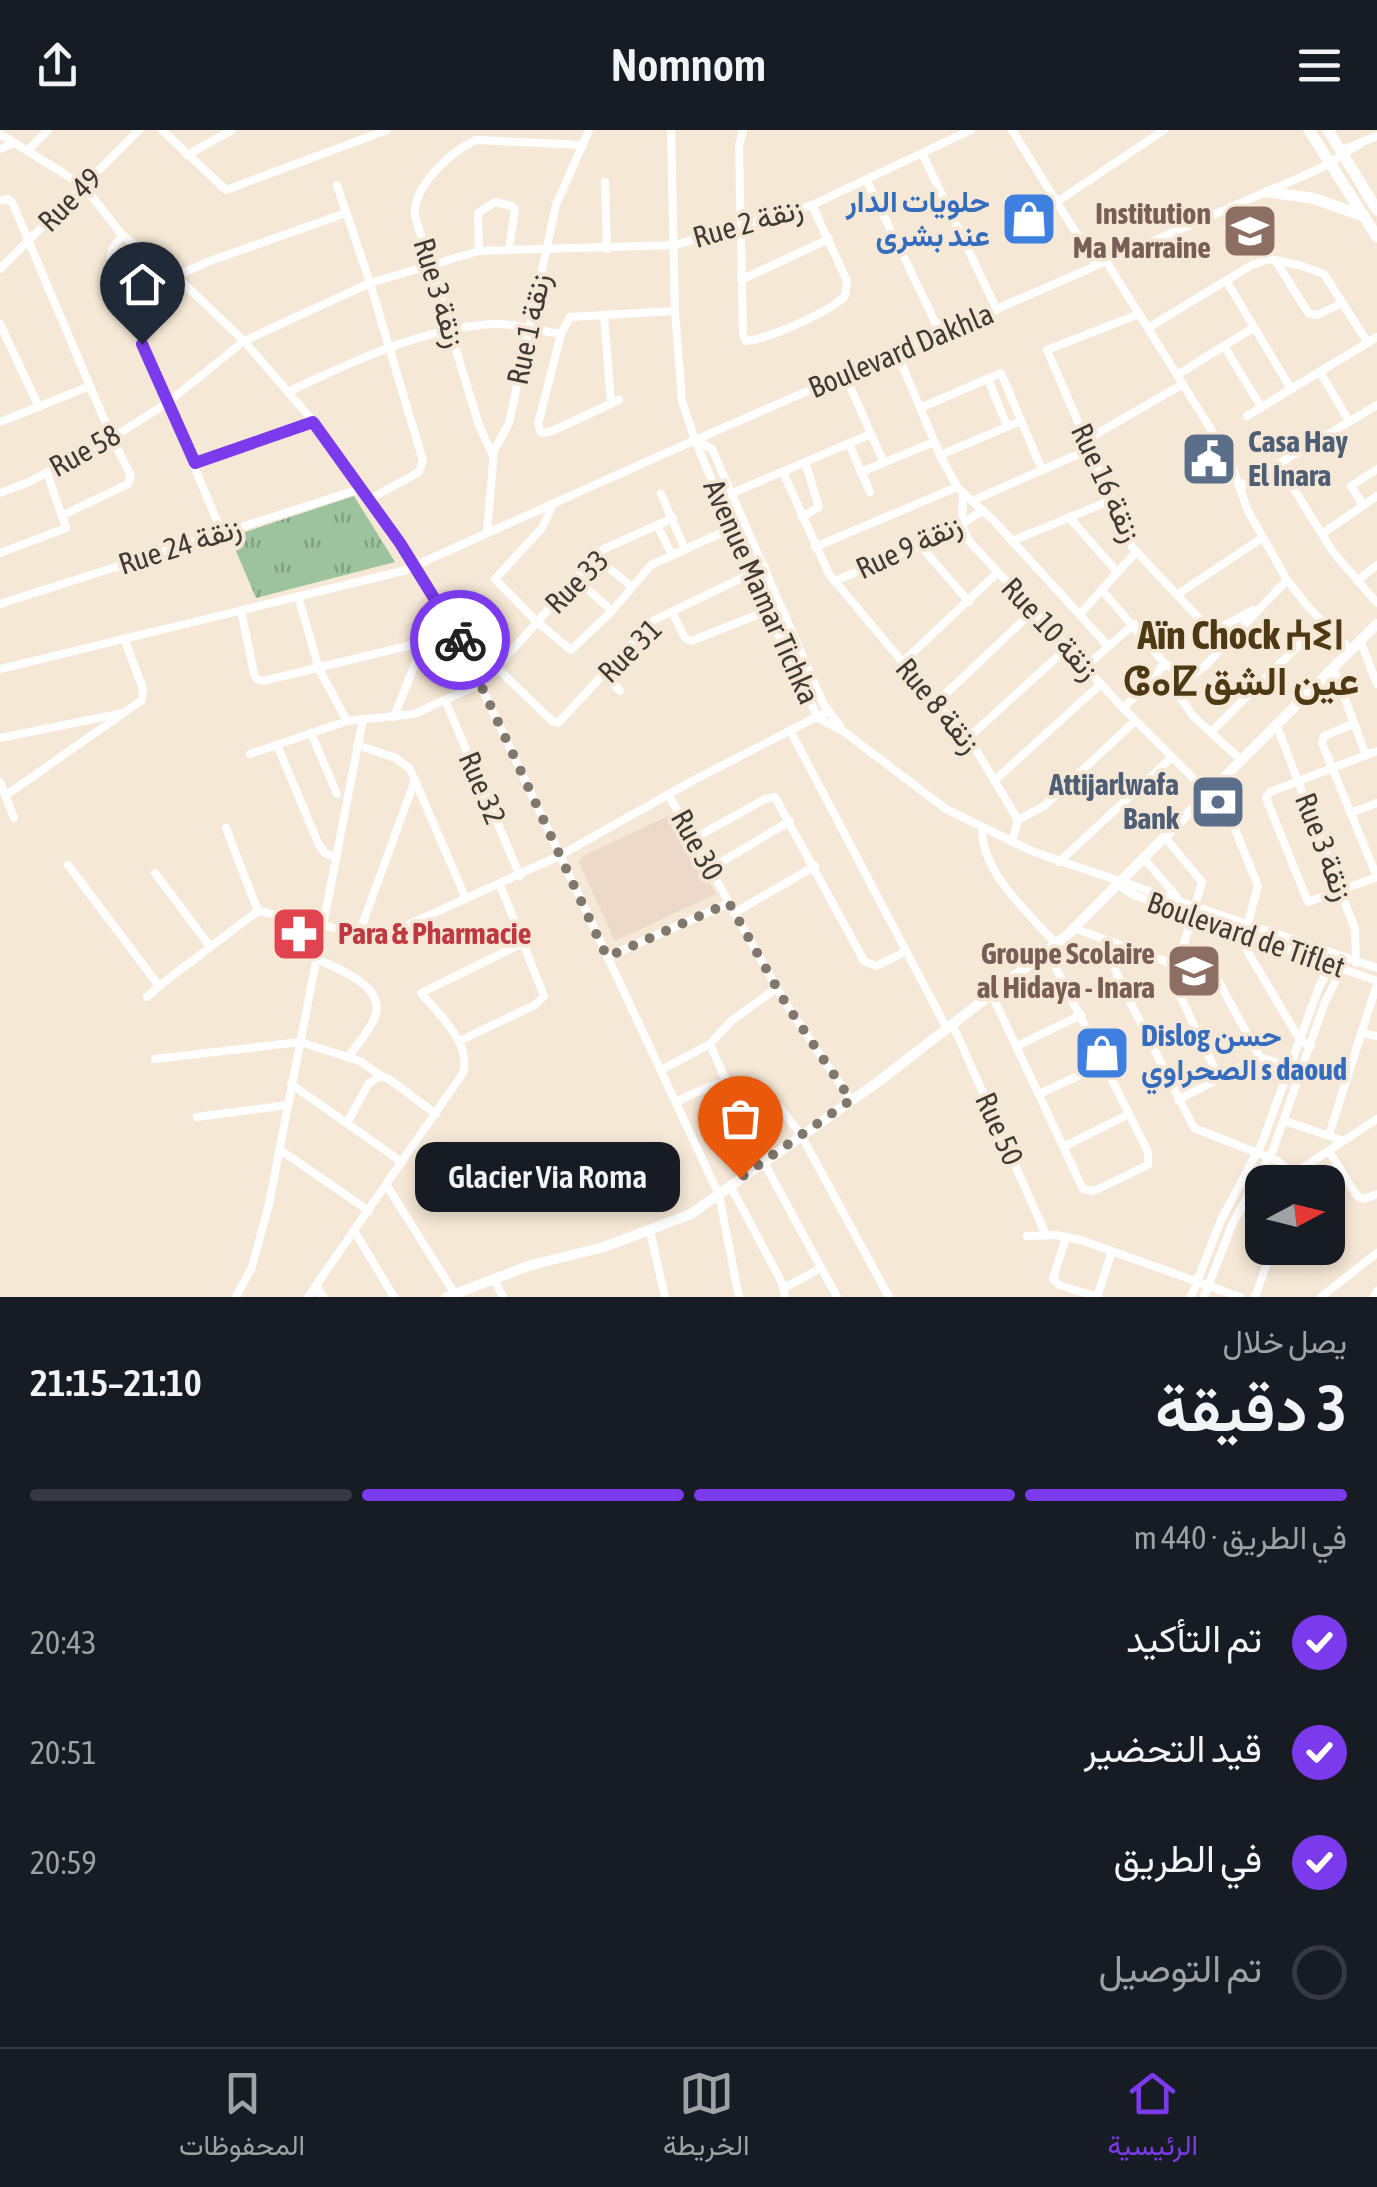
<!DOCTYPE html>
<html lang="ar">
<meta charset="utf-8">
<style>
:root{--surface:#171b24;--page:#242831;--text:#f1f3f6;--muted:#9ea1a6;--line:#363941;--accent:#7c3aed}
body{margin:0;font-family:"Asap Condensed",Vazirmatn,"Noto Sans Tifinagh",sans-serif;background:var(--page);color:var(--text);direction:rtl;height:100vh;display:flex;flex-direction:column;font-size:38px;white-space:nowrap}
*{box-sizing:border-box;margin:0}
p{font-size:32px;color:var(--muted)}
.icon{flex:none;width:55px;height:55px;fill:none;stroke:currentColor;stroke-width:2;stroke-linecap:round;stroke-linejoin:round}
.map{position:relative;height:1167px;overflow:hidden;direction:ltr}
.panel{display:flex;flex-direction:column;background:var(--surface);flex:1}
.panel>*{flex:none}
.needle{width:65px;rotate:83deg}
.fabs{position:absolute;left:1245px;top:1035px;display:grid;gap:20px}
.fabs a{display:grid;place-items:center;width:100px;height:100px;border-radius:20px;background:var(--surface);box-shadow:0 5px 15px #0003;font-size:50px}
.pin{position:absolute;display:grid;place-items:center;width:85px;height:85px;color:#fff;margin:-102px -42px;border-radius:50% 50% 50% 0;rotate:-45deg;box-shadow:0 0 10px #0007}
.pin .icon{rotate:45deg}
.courier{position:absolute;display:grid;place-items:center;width:100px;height:100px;margin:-50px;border:8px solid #7c3aed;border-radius:50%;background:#fff;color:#222;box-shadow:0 2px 12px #0007}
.bubble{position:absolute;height:70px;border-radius:20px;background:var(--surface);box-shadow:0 5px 15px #0003;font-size:32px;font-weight:600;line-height:70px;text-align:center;direction:rtl}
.summary em{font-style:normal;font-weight:600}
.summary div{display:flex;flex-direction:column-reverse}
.summary{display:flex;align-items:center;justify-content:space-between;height:170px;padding:0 30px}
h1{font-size:65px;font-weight:600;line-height:75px}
.bar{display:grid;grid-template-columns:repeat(4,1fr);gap:15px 10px;align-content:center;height:120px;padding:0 30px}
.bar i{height:12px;border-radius:8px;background:var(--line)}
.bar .on{background:var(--accent)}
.bar p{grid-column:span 4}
ol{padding:0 30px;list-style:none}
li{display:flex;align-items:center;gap:30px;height:110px}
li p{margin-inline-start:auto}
li .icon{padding:10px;border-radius:50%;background:var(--accent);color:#fff;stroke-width:4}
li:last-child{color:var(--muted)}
li i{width:55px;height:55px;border:5px solid var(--line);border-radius:50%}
header{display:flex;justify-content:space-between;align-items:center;height:130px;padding:0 30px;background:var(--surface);font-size:45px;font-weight:600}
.menu{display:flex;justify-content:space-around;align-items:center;height:140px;border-top:2px solid var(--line);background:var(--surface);font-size:28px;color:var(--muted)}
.menu a{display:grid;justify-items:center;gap:5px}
.menu .on{color:var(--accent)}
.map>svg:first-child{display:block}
.education{fill:#ecd9ca}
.grass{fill:url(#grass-tufts)}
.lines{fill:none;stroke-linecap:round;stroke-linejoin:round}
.street{stroke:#fff;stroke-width:8}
.secondary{stroke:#fff;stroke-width:10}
.primary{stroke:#fff;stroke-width:11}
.done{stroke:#80786d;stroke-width:10;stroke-dasharray:0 18}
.route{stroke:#7c3aed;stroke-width:12}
.labels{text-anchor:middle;stroke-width:8;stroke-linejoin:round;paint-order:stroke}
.street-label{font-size:30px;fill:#413b34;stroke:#f6e8d6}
.shop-label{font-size:30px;font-weight:bold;fill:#366cbe;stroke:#f6e8d6;text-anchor:end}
.education-label{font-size:30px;font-weight:bold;fill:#785e54;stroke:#f6e8d6;text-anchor:end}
.service-label{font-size:30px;font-weight:bold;fill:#4e5e75;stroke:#f6e8d6;text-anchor:start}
.health-label{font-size:30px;font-weight:bold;fill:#be3a42;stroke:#f6e8d6;text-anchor:start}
.district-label{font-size:40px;font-weight:bold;fill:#4d3a14;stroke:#f6e8d6}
</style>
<header><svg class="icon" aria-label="menu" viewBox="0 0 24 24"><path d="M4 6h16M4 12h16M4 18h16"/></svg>Nomnom<svg class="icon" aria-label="share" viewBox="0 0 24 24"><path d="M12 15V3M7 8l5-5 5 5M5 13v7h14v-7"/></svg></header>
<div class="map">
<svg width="1377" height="1167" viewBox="0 0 1377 1167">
<defs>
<pattern id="grass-tufts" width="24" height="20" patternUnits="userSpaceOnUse" patternTransform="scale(2.5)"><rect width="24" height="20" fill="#9cc39d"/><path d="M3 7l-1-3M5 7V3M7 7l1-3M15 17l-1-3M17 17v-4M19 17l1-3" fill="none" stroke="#81a081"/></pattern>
</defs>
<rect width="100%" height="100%" fill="#f6e8d6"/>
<path class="education" d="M 672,684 L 716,764 L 615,811 L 579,733 L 583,726 Z"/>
<path class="grass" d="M 354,366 L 395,432 L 256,468 L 230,407 Z"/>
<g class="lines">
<g class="street">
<path d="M 162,0 L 226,60 L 387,0"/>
<path d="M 671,0 L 675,181 L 682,271 L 695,310 L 767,481 L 818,588 L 843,601 L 946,679 L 1034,722 L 1377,838"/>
<path d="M 743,0 L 739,16 L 743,204 L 746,211 C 768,209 830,182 845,166 L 847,151 L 812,75"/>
<path d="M 1012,0 L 1096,135"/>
<path d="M 0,4 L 84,56 L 122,105 L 176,146 L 244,211 L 313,291 L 400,413 L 452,495 L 480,554 L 719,1065 L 739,1167"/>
<path d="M 0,19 L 15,13"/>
<path d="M 28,20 L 48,0"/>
<path d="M 1340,21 L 1377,6"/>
<path d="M 922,23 L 997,180"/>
<path d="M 187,25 L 232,0"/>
<path d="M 867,51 L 941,204"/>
<path d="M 605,52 L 607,119"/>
<path d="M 337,55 L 370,153 L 423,331 L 419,342 L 368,370"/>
<path d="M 0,70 L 8,69 L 12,72 L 112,308 L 131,346 L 128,354 L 63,385"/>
<path d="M 1057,72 L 1164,0"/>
<path d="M 122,105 L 112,119 L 110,135 L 222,403"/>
<path d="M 479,121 L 478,83 L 495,72 L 512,76 L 515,80 L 509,120"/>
<path d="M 1275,130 L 1309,184 L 1317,185 L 1342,173"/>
<path d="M 1106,131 L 1230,330 L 1248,381 L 1287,450 L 1310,479 L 1350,519"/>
<path d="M 0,139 L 139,0"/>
<path d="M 176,146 L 210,131 L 346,83"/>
<path d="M 741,150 L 829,109"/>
<path d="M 1227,152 L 1291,259"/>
<path d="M 1139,184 L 1047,220 L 1132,417 L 1225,516"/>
<path d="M 604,186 L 611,273"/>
<path d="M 0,194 L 39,277"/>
<path d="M 1148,198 L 1250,136 L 1269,129 L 1299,135 L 1324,144 L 1368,213"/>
<path d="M 561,204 L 538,294 L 541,303 L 552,301 L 619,270"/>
<path d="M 1224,216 L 1261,277"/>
<path d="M 897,223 L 940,325 L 957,357 L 995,392 L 1108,516"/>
<path d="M 1320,242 L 1349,291"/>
<path d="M 845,245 L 884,333"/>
<path d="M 1177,245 L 1253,198"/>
<path d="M 988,249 L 1007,296"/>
<path d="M 288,262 C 349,233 431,194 500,194 C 521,195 541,201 561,204 L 570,187 L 675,181"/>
<path d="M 920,278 L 1001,243 L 1042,340"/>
<path d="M 1247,286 L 1377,207"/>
<path d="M 0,292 L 90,256"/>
<path d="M 695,310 L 712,319 L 824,575 L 840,596"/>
<path d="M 1086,310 L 1183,254"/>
<path d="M 849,313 L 861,342 L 934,312"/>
<path d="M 940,325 L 1021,291"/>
<path d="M 493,326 L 479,295 L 415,86 C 412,57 451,21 476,10 L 583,15"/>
<path d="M 195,333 L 313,291"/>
<path d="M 1279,335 L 1333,422 L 1377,473"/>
<path d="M 783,342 L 829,444 L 976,620 L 1018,690 L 1012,712"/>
<path d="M 861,342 L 870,362"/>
<path d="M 1240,357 L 1377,275"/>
<path d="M 0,363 L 29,352 L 112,308 L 167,273 L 244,211 L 370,153 L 479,121 L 675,115 L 812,75 L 971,0"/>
<path d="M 661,364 L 685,419"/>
<path d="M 728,365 L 871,304"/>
<path d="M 963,366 L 962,395 L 969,411 L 1123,578 L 1207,662"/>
<path d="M 972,371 L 1090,319"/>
<path d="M 553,374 L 542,398 L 495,449 L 537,492 L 571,520 L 612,481 L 651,435 L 732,398"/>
<path d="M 1363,375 L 1351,356 L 1377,339"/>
<path d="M 802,387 L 819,377 L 805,332"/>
<path d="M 1069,387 L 1117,442"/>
<path d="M 657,395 L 672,425"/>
<path d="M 487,401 L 494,321 L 509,293 L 556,75 L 589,0"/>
<path d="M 1322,404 L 1377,366"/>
<path d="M 1012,411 L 1112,370"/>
<path d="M 920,415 L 969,472"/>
<path d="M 815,417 L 957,357"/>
<path d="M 0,423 L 66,398 L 47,343"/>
<path d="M 595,427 L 631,456"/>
<path d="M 576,449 L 612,481"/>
<path d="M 834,451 C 885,430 938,413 983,380"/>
<path d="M 1357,451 L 1377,435"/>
<path d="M 1102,460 L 1166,535"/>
<path d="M 1178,464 L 1262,408"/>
<path d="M 298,466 L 319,539 L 347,591"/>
<path d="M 0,474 L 360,359"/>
<path d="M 241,480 L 254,544 L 257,549 L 263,551 L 424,512"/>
<path d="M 672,482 L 685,508 L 691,511 L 767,481"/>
<path d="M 1080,484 L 1136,422"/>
<path d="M 458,500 L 552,591 L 558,593 L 654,490 L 765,437"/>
<path d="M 1213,502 L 1253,480"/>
<path d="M 1360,510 L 1377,554"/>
<path d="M 902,533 L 998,442"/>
<path d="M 1169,535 L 1185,553 L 1178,564 L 1169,562 L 1157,546 L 1160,538 Z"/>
<path d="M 497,537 L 595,427 L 604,419 L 673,388"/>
<path d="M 1085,537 L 1134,494"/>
<path d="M 1333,537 L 1366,625"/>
<path d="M 0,539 L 403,441 L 695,310 L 1319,39 L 1360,14"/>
<path d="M 605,545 L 620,561"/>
<path d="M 1184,551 L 1205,536 L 1287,450"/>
<path d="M 1178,564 L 1193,586 L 1240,629"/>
<path d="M 445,570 L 520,746"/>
<path d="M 936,573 L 1033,481"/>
<path d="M 1123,578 L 1157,546"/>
<path d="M 394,587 L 439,473"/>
<path d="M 1276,594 L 1355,799 L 1356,833"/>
<path d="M 1353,594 L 1324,606 L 1322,613 L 1377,747"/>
<path d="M 791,602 L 946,897"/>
<path d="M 1211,602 L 1322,492"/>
<path d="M 311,603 L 337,664"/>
<path d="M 0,608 L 123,583"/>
<path d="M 967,609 L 1067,518"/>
<path d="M 277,615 L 319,715 L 325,723 L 335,727"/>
<path d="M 357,615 L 396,628 L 410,639 L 466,769"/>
<path d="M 1377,621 L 1270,662 L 1266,668 L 1308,772 L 1377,747"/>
<path d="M 250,624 L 347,591 L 414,584 L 480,554"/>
<path d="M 996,649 L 1101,554"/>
<path d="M 0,652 L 14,688"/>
<path d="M 1216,652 L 1258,756 L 1245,804 L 1246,819 L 1300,910 L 1311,916"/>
<path d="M 668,664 L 786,874 L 851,970"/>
<path d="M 5,666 L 142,570 L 143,559 L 124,508"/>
<path d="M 1351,683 L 1377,673"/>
<path d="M 1018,690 L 1044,676 L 1135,591"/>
<path d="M 226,698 L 258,781"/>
<path d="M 982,699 C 982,744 1029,783 1056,814"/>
<path d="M 1164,706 L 1202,752 L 1173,851 L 1219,948"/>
<path d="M 693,709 L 765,669 L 775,667 L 864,831 L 876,836 L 905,822"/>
<path d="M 1143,727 L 1176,766"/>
<path d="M 1059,732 L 1172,627"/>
<path d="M 68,735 L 159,856 L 258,781 C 299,789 359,809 399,799 L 559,726 L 694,650 L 828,581"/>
<path d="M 710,739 L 790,691"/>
<path d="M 155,743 L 210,816"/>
<path d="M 1115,753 L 1134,765 L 1377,851"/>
<path d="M 734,783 L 815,736"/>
<path d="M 1074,798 L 1175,835"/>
<path d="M 360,801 L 415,650"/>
<path d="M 1104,810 L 1120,852 L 1194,998 L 1278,1031 L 1301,1052"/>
<path d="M 1183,815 L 1204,825 L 1260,927"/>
<path d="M 607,827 L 729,773"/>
<path d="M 317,829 C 338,839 386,855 375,887 C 370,901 356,915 348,928"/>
<path d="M 992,865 L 1083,1059 L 1094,1061 L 1148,1035 L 1148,1022 L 1048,822"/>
<path d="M 147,867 L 159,856"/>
<path d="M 952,893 L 1046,1105"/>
<path d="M 1361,903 L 1377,906"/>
<path d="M 459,911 L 535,875 L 544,866 L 500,755"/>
<path d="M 710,914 L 725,949"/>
<path d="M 1017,916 L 1081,885"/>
<path d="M 1260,927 L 1291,938"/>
<path d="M 155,929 L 300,912 L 360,931 L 381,946"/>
<path d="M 661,940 L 710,914 L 731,891 L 777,858"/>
<path d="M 291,954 L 402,1032"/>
<path d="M 1039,964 L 1104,934"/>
<path d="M 1178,970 L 1260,927"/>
<path d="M 676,972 C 742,939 755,941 798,1001"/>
<path d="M 197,987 L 288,975"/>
<path d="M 1285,991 L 1344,1011"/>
<path d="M 347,993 L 369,953 L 381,946 L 389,949 L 436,984"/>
<path d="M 801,1005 L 889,1167"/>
<path d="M 1329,1005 L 1377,854"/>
<path d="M 1063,1017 L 1129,984"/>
<path d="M 279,1019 L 369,1081"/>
<path d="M 1329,1021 L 1357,1066 L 1364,1069 L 1377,1064"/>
<path d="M 763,1031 L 837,1167"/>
<path d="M 1281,1052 L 1377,989"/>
<path d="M 730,1055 L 782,1153 L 785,1167"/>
<path d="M 387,1056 L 455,1164"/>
<path d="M 1245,1074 L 1262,1064"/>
<path d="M 650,1101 L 665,1167"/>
<path d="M 355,1102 L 394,1167"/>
<path d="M 1027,1106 L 1056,1105 L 1081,1110 L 1240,1167"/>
<path d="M 1066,1107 L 1053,1149 L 1059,1155 L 1098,1167"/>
<path d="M 494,1149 L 503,1167"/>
<path d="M 784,1158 L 821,1138"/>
<path d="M 236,1167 L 252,1137 L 269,1074 L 363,589"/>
<path d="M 308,1167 L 463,943 C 472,913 439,885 421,863 L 521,814"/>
<path d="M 1097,1167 L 1112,1121"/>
<path d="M 1191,1167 L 1221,1090 L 1262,1013 L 1319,857 L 1336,825"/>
<path d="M 1204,1167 L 1232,1095 L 1273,1020 L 1325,872 L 1347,829"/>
<path d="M 1255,1167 L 1266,1136"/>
<path d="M 1321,1167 L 1377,1123"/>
<path d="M 1374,1167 L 1377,1161"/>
</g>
<g class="secondary">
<path d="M 316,1157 L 322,1167"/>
<path d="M 447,1167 L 531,1135 L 604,1117 L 691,1084 L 878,952 L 1066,806 L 1377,494"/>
</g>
<g class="primary">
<path d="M 1309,0 L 1377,107"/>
<path d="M 1328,0 L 1377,80"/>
<path d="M 1268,62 L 1312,68 L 1364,86"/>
</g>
</g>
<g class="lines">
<path class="done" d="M 460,510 L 607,827 L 729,773 L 786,874 L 851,970 L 740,1048"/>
<path class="route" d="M 142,214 L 195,333 L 313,292 L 400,413 L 460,510"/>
</g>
<defs>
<g id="shop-square" transform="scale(2.875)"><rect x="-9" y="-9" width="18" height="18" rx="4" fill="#3f7fe0" stroke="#f6e8d6"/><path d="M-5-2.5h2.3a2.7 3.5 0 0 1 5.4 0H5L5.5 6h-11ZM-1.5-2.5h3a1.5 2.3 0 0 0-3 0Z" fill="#fff"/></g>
<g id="school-square" transform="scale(2.875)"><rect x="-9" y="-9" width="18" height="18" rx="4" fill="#8d6e63" stroke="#f6e8d6"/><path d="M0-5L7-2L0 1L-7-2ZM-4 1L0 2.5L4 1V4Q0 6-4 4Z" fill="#fff"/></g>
<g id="civic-square" transform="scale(2.875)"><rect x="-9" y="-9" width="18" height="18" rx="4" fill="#5c6f8a" stroke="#f6e8d6"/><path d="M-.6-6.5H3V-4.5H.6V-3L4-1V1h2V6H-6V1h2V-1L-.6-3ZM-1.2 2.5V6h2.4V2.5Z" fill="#fff"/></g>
<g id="bank-square" transform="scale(2.875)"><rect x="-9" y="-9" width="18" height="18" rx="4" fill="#5c6f8a" stroke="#f6e8d6"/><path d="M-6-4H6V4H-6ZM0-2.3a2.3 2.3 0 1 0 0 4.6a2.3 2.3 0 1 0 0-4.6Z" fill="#fff"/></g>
<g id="pharmacy-square" transform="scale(2.875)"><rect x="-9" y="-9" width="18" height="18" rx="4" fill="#e0444e" stroke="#f6e8d6"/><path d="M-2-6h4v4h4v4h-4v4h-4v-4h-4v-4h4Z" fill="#fff"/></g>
</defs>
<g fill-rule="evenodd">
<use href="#shop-square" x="1029" y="89"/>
<use href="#school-square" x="1250" y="101"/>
<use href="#civic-square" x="1209" y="329"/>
<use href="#bank-square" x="1218" y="672"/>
<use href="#pharmacy-square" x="299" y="804"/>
<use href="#school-square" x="1194" y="841"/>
<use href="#shop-square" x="1102" y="923"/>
</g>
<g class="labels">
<g class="street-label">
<text transform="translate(70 70) rotate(-45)" y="10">Rue 49</text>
<text transform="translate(748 93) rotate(-16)" y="10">Rue 2 زنقة</text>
<text transform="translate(439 163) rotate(73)" y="10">Rue 3 زنقة</text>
<text transform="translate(529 199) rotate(-78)" y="10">Rue 1 زنقة</text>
<text transform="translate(901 221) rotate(-23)" y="10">Boulevard Dakhla</text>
<text transform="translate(85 321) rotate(-29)" y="10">Rue 58</text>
<text transform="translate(1106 353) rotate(65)" y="10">Rue 16 زنقة</text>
<text transform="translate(180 416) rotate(-18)" y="10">Rue 24 زنقة</text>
<text transform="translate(909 417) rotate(-25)" y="10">Rue 9 زنقة</text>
<text transform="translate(577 452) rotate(-45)" y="10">Rue 33</text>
<text transform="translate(761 462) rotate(66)" y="10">Avenue Mamar Tichka</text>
<text transform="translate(1050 499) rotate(47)" y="10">Rue 10 زنقة</text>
<text transform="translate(630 521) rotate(-45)" y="10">Rue 31</text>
<text transform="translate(938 576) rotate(50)" y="10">Rue 8 زنقة</text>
<text transform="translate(482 658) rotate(67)" y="10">Rue 32</text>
<text transform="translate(697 715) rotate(61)" y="10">Rue 30</text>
<text transform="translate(1324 717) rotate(69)" y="10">Rue 3 زنقة</text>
<text transform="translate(1246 805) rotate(19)" y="10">Boulevard de Tiflet</text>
<text transform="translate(999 999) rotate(66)" y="10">Rue 50</text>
</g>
<g class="shop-label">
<text x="990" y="82">حلويات الدار<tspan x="990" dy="34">عند بشرى</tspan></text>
<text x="1141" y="916" text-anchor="start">Dislog حسن<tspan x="1141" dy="34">الصحراوي s daoud</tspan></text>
</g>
<g class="education-label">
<text x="1211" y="94">Institution<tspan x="1211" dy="34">Ma Marraine</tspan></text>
<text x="1155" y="834">Groupe Scolaire<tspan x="1155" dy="34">al Hidaya - Inara</tspan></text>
</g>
<g class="service-label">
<text x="1248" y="322">Casa Hay<tspan x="1248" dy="34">El Inara</tspan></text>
<text x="1179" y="665" text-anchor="end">Attijarlwafa<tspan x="1179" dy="34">Bank</tspan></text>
</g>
<g class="health-label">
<text x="338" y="814">Para &amp; Pharmacie</text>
</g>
<g class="district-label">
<text x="1241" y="519">Aïn Chock ⵄⵉⵏ<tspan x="1241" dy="46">ⵛⴰⵇ عين الشق</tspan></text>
</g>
</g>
</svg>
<div class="fabs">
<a><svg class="needle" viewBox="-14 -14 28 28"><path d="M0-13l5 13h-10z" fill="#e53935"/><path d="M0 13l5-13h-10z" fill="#9ea1a6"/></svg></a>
</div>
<div class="pin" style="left:740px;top:1048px;background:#ea580c"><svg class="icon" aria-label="bag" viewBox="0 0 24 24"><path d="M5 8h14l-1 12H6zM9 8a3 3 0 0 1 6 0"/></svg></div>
<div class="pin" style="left:142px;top:214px;background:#1f2937"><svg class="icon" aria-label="home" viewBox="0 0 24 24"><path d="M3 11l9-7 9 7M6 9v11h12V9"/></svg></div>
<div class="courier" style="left:460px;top:510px"><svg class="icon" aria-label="bike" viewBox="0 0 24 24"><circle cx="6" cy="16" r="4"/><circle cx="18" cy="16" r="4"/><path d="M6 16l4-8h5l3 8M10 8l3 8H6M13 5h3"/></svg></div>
<div class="bubble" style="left:415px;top:1012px;width:265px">Glacier Via Roma</div>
</div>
<section class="panel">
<div class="summary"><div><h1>3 دقيقة</h1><p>يصل خلال</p></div><em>21:10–21:15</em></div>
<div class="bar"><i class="on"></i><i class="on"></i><i class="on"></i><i></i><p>في الطريق · 440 m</p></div>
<ol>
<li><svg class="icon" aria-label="check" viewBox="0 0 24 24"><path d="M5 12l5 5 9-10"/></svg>تم التأكيد<p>20:43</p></li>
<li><svg class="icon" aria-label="check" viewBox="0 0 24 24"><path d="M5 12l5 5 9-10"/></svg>قيد التحضير<p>20:51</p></li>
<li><svg class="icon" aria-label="check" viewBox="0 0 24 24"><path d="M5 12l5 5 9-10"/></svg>في الطريق<p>20:59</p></li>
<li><i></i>تم التوصيل</li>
</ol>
</section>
<nav class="menu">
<a class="on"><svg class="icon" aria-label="home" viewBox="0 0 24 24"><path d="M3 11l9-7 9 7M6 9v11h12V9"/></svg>الرئيسية</a>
<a><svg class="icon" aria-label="map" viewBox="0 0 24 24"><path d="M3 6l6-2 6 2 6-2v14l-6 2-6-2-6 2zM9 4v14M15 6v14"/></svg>الخريطة</a>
<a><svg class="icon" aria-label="saved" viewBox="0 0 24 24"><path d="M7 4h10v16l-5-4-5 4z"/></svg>المحفوظات</a>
</nav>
